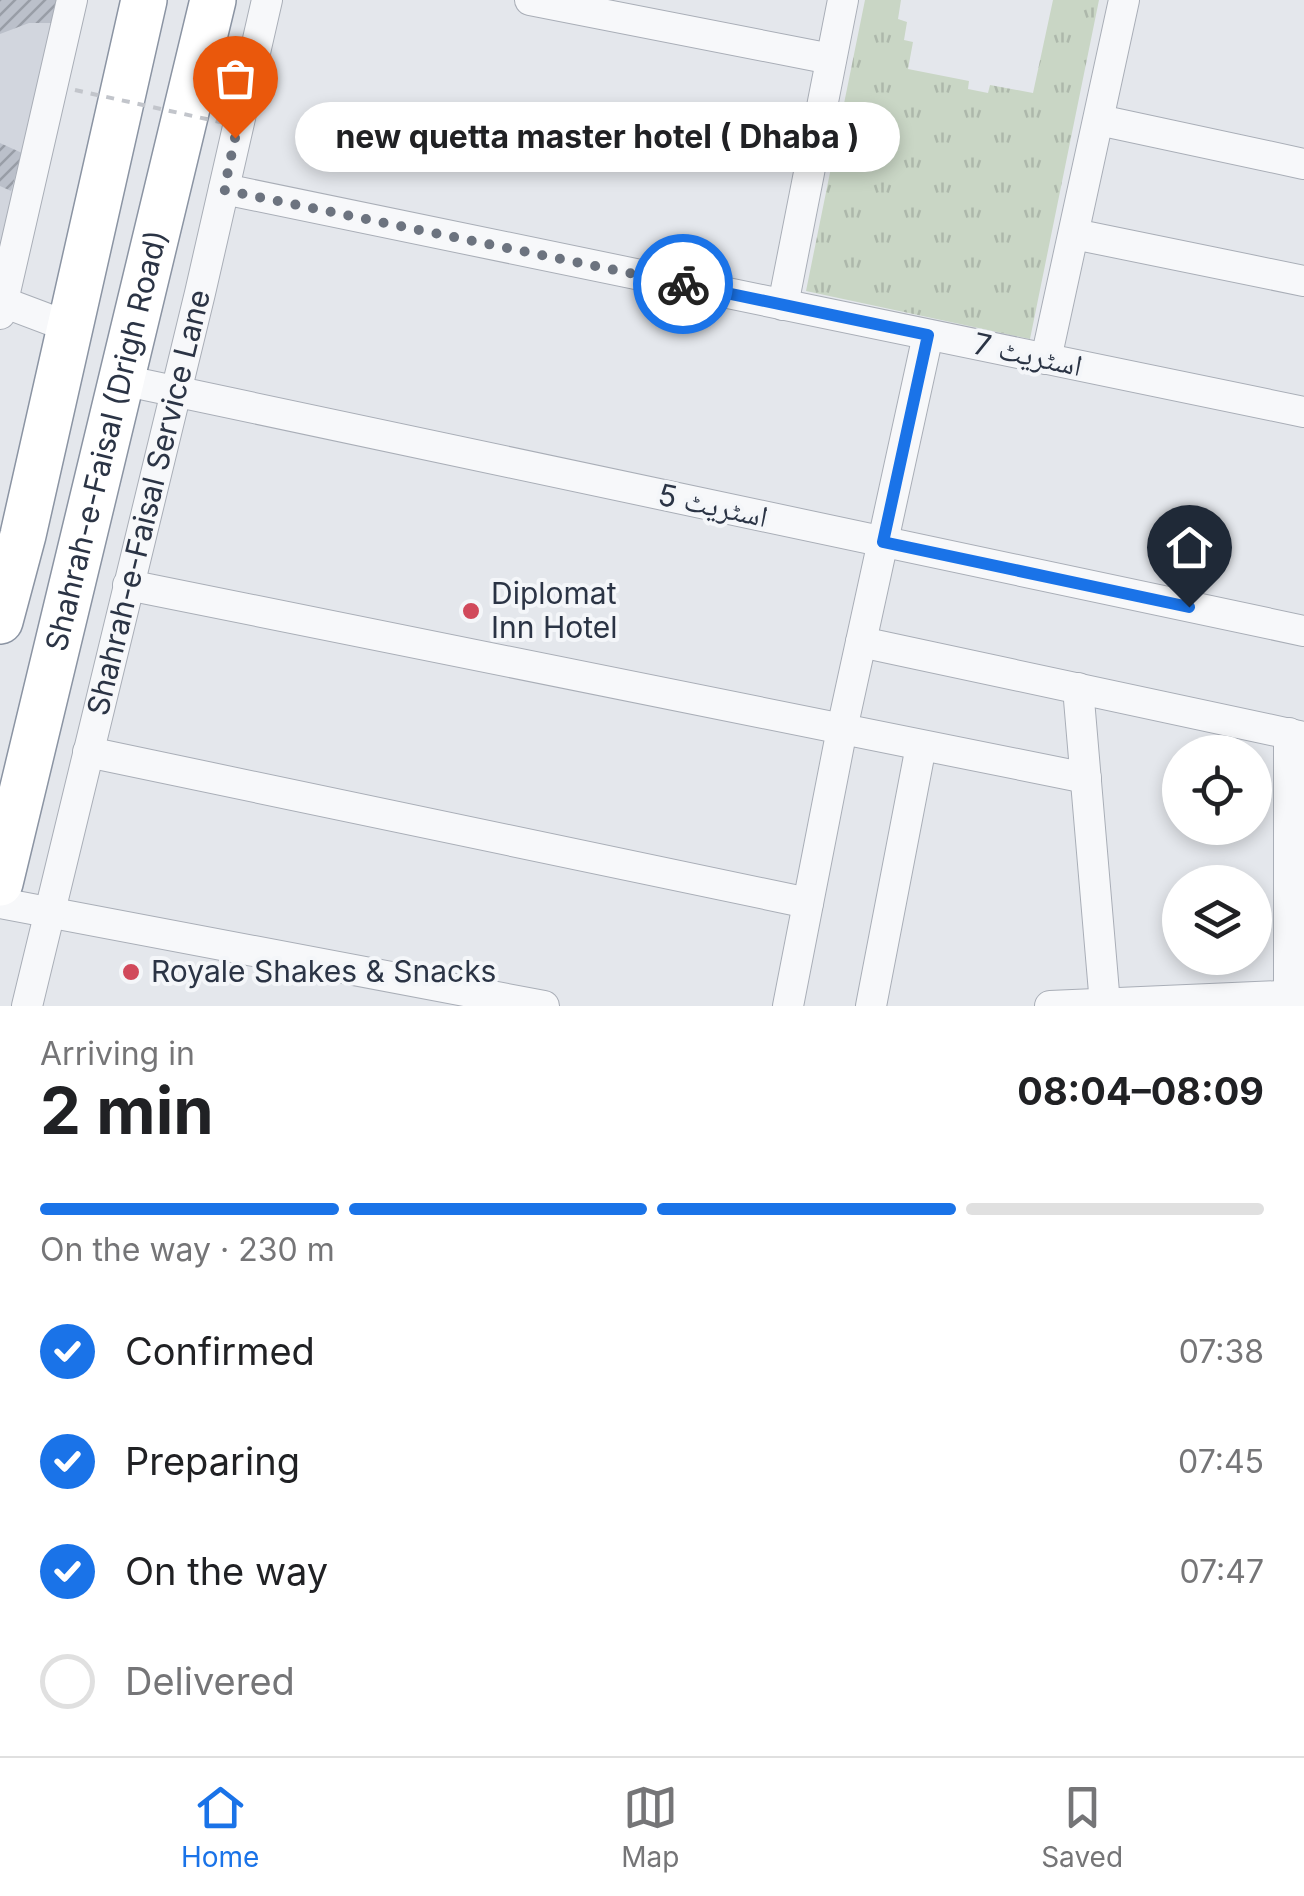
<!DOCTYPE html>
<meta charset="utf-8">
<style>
:root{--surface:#fff;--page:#f6f6f6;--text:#202124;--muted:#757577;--line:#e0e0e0;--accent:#1a73e8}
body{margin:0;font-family:Inter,"Noto Naskh Arabic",sans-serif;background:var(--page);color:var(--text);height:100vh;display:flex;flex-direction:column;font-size:38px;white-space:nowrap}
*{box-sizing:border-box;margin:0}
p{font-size:32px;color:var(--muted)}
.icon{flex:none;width:55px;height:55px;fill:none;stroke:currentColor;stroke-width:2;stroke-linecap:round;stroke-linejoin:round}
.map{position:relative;height:1006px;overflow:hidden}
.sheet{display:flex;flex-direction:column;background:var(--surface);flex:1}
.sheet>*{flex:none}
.fabs{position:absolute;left:1162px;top:735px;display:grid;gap:20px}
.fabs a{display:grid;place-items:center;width:110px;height:110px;border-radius:50%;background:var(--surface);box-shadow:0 5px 15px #0003;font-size:50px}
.pin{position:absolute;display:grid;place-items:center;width:85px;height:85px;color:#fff;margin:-102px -42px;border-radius:50% 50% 50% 0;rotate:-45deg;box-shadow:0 0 10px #0007}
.pin .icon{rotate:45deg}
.courier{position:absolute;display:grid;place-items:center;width:100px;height:100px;margin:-50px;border:8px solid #1a73e8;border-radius:50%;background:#fff;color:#222;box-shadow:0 2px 12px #0007}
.bubble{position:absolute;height:70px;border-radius:35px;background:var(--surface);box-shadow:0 5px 15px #0003;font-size:32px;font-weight:700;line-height:70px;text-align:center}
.head em{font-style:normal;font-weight:700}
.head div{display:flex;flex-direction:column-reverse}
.head{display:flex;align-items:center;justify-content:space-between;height:170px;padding:0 40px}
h1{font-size:65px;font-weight:700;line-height:75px}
.bar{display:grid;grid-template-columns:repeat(4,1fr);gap:15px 10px;align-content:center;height:120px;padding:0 40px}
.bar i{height:12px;border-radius:8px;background:var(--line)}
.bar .active{background:var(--accent)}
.bar p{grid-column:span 4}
ol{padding:0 40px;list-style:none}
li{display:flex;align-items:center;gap:30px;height:110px}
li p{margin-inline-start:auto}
li .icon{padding:10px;border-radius:50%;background:var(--accent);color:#fff;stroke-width:4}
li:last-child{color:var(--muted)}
li i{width:55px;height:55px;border:5px solid var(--line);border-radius:50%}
.tab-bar{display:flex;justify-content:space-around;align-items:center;height:140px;border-top:2px solid var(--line);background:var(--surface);font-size:28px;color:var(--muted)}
.tab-bar a{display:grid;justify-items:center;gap:5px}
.tab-bar .active{color:var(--accent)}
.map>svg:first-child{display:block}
.built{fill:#d2d6de}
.grass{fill:url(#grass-tufts)}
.building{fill:url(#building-hatch)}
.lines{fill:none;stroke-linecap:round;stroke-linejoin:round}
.minor-casing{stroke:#a9aeb7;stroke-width:32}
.highway-casing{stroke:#8b94a3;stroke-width:48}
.minor{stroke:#f7f8fa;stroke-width:30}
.highway{stroke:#fff;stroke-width:45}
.path-bridge{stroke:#c2c5cb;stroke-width:4;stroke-dasharray:8 8;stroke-linecap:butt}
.done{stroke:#6c737f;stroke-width:10;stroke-dasharray:0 18}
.route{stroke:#1a73e8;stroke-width:12}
.poi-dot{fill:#d1495b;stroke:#f4f6f9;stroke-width:4}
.labels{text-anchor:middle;stroke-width:8;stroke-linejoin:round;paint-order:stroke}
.street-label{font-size:30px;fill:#2b3445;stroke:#f4f6f9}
.poi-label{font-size:30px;fill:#2b3445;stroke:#f4f6f9;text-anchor:start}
</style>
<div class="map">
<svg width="1304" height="1006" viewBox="0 0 1304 1006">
<defs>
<pattern id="grass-tufts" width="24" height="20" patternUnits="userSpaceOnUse" patternTransform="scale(2.5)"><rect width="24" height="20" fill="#c9d6c5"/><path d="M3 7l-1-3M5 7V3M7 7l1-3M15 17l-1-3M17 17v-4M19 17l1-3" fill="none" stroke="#adb8ab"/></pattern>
<pattern id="building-hatch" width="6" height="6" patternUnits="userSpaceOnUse" patternTransform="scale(2.5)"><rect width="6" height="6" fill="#bbc0ca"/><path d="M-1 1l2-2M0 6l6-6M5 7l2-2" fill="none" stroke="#989da6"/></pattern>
</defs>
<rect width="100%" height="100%" fill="#e4e7ec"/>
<path class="built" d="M 0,0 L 70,0 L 0,256 Z"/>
<path class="grass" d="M 865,0 L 901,0 L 898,19 L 907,22 L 904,40 L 913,42 L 908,69 L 969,81 L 968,89 L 988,93 L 990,85 L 1033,93 L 1053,0 L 1099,0 L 1030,339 L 806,291 Z"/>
<g class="building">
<path d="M 0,0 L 58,0 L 52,23 L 29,23 L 0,34 Z"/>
<path d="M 0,143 L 22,153 L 11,191 L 0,186 Z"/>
</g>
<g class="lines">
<g class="minor-casing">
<g id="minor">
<path d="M 530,0 L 831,59"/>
<path d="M 1099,120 L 1304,164"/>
<path d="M 224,189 L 1304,412"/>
<path d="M 1074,234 L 1304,281"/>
<path d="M 0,301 L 69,327"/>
<path d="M 783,305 L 843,0"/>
<path d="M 0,314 L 72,0"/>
<path d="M 1046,359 L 1124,0"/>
<path d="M 122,380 L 1304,631"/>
<path d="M 128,585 L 1086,778"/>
<path d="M 861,642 L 1304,737"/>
<path d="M 1078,688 L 1105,1004"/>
<path d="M 1289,733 L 1289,996"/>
<path d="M 88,752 L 808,903"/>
<path d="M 0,903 L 544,1006"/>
<path id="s1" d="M 27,1006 L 200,293 L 267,0"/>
<path d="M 788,1006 L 842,729 L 928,335"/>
<path d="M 871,1006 L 921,746"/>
<path d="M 1050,1006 L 1304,995"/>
</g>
</g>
<g class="highway-casing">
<g id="highway">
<path d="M 0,621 L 23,535 L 144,0"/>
<path id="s2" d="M 0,883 L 213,0"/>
</g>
</g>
<use href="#minor" class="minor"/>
<use href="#highway" class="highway"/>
<path class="path-bridge" d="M 75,90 L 229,124"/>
</g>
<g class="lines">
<path class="done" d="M 235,138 L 224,190 L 683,284"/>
<path class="route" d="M 683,284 L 928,335 L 883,542 L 1189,607"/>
</g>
<g class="poi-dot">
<circle cx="471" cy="611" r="10"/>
<circle cx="131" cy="972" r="10"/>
</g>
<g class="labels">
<g class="street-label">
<text transform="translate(1028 355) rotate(12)" y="10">اسٹریٹ 7</text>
<text dy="10" stroke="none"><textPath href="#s2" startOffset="455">Shahrah-e-Faisal (Drigh Road)</textPath></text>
<text dy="10" stroke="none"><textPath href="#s1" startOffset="518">Shahrah-e-Faisal Service Lane</textPath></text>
<text transform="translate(713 506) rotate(12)" y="10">اسٹریٹ 5</text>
</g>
<g class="poi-label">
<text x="491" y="604">Diplomat<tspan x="491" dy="34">Inn Hotel</tspan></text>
<text x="151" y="982">Royale Shakes &amp; Snacks</text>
</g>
</g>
</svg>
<div class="fabs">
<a><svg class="icon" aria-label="locate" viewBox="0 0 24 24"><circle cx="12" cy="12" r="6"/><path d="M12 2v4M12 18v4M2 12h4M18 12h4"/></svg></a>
<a><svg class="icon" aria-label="layers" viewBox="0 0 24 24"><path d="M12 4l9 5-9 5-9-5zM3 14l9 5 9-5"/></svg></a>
</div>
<div class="pin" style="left:235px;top:138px;background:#ea580c"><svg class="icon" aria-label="bag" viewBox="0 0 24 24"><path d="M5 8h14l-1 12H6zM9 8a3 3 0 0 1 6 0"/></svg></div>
<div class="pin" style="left:1189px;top:607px;background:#1f2937"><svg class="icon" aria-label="home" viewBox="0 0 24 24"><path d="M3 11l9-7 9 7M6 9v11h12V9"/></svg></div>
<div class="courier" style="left:683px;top:284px"><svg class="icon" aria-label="bike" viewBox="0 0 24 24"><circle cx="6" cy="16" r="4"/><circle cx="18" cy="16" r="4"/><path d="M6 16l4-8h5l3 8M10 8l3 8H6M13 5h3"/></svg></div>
<div class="bubble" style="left:295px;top:102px;width:605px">new quetta master hotel ( Dhaba )</div>
</div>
<section class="sheet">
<div class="head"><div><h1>2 min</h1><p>Arriving in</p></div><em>08:04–08:09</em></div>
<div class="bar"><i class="active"></i><i class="active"></i><i class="active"></i><i></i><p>On the way · 230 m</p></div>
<ol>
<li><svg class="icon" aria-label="check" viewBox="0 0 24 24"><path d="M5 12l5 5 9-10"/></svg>Confirmed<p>07:38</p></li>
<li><svg class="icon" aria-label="check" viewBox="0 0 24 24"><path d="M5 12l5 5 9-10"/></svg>Preparing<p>07:45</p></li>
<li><svg class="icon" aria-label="check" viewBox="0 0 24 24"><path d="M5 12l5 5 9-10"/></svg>On the way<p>07:47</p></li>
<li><i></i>Delivered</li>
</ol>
</section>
<nav class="tab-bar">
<a class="active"><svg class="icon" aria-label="home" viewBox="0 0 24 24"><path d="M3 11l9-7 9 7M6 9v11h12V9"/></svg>Home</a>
<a><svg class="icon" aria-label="map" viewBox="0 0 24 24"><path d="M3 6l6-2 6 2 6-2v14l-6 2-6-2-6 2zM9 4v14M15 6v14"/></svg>Map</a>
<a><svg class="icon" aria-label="saved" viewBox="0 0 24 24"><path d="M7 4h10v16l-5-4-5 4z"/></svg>Saved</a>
</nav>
